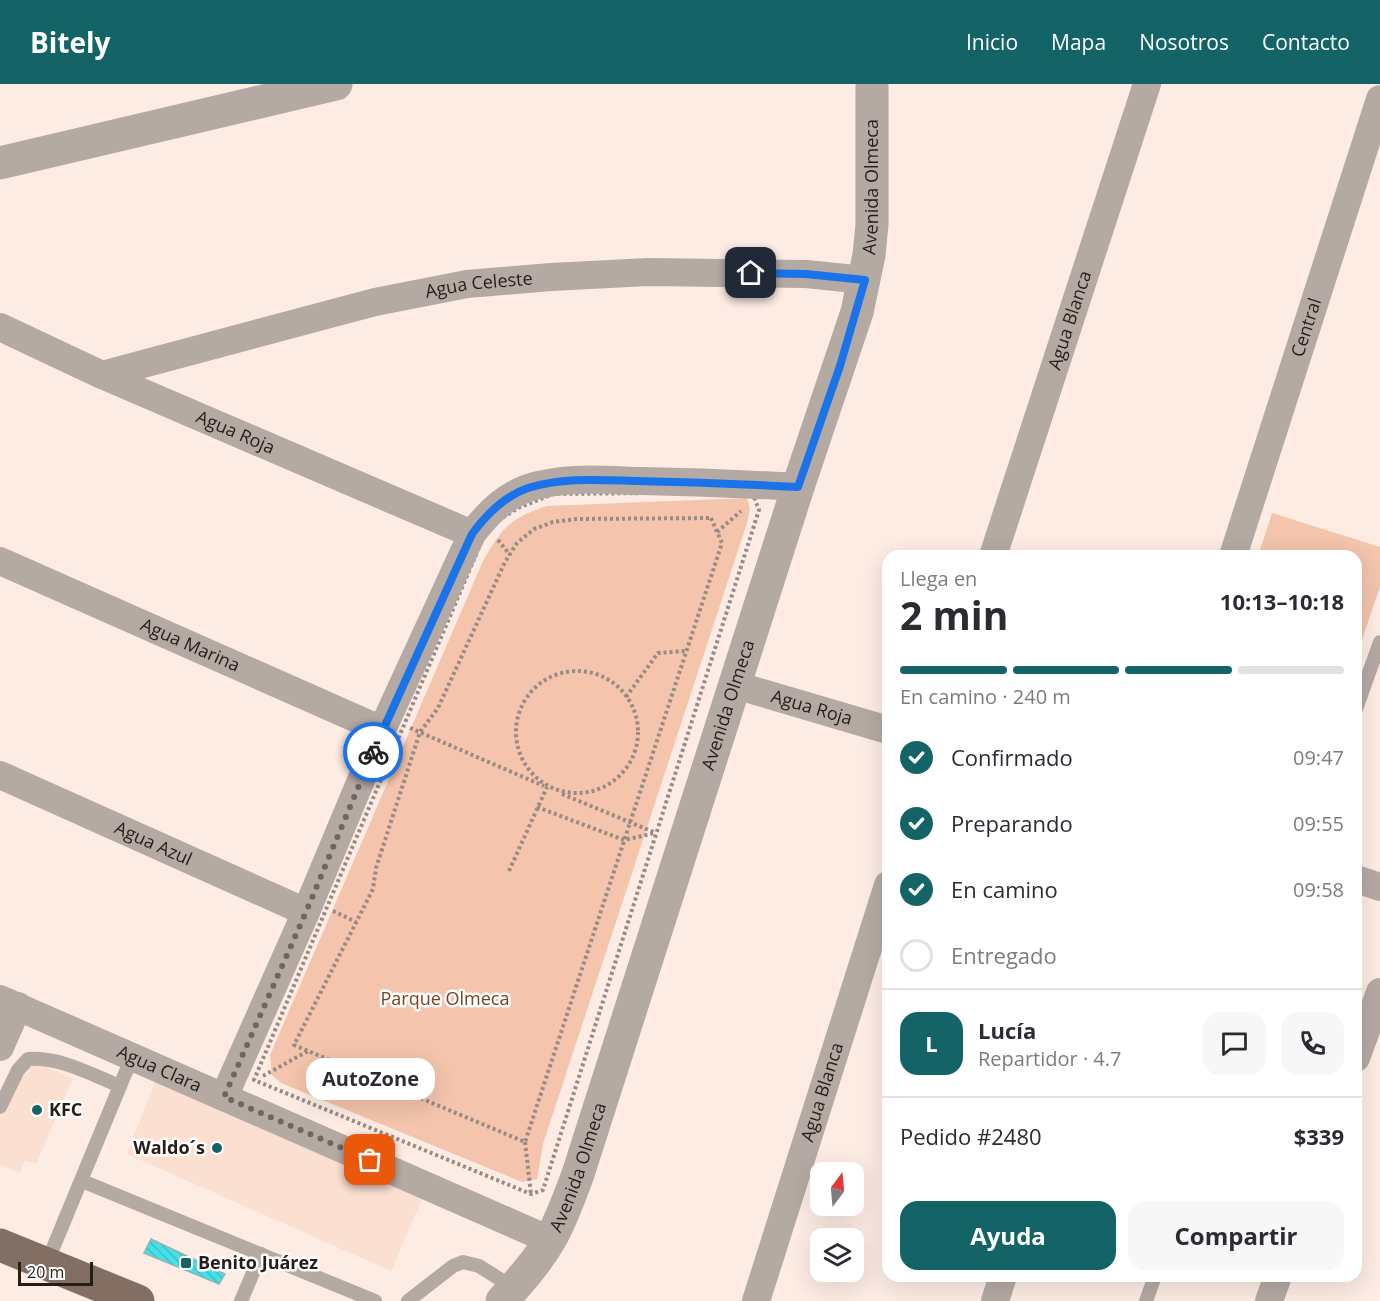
<!DOCTYPE html>
<html lang="es">
<meta charset="utf-8">
<style>
:root{--surface:#fff;--page:#f7f7f7;--text:#2b2b33;--muted:#7c7c81;--line:#e1e1e2;--accent:#136367}
body{margin:0;font-family:"Open Sans",sans-serif;background:var(--page);color:var(--text);height:100vh;display:flex;flex-direction:column;font-size:22px;white-space:nowrap}
*{box-sizing:border-box;margin:0}
p{font-size:20px;color:var(--muted)}
.icon{flex:none;width:33px;height:33px;fill:none;stroke:currentColor;stroke-width:2;stroke-linecap:round;stroke-linejoin:round}
.map{position:relative;flex:1;overflow:hidden}
.panel{position:absolute;left:882px;top:466px;width:480px;height:732px;display:flex;flex-direction:column;background:var(--surface);border-radius:18px;box-shadow:0 6px 24px #0002}
.panel>*{flex:none}
.needle{width:39px;rotate:16deg}
.fabs{position:absolute;left:810px;top:1078px;display:grid;gap:12px}
.fabs a{display:grid;place-items:center;width:54px;height:54px;border-radius:12px;background:var(--surface);box-shadow:0 6px 24px #0002;font-size:30px}
.scale{position:absolute;left:18px;bottom:15px;width:75px;box-sizing:border-box;padding-left:6px;border:3px solid #271d18;border-top:0;font-size:16px;line-height:21px;white-space:nowrap;color:#271d18;-webkit-text-stroke:4px #fdfefd;paint-order:stroke}
.pin{position:absolute;display:grid;place-items:center;width:51px;height:51px;color:#fff;margin:-26px;border-radius:12px;box-shadow:0 3px 9px #0006}
.courier{position:absolute;display:grid;place-items:center;width:60px;height:60px;margin:-30px;border:4px solid #1a73e8;border-radius:50%;background:#fff;color:#222;box-shadow:0 2px 8px #0007}
.bubble{position:absolute;height:42px;border-radius:18px;background:var(--surface);box-shadow:0 6px 24px #0002;font-size:20px;font-weight:700;line-height:42px;text-align:center}
.headline em{font-style:normal;font-weight:700}
.headline div{display:flex;flex-direction:column-reverse}
.headline{display:flex;align-items:center;justify-content:space-between;height:102px;padding:0 18px}
h1{font-size:39px;font-weight:700;line-height:45px}
.bar{display:grid;grid-template-columns:repeat(4,1fr);gap:9px 6px;align-content:center;height:72px;padding:0 18px}
.bar i{height:8px;border-radius:4px;background:var(--line)}
.bar .active{background:var(--accent)}
.bar p{grid-column:span 4}
.line{display:flex;align-items:center;gap:15px;padding:0 18px;border-top:2px solid var(--line)}
.line div{flex:1}
.round{display:grid;place-items:center;flex:none;width:63px;height:63px;border-radius:18px;background:var(--page)}
ol{padding:0 18px;list-style:none}
li{display:flex;align-items:center;gap:18px;height:66px}
li p{margin-inline-start:auto}
li .icon{padding:6px;border-radius:50%;background:var(--accent);color:#fff;stroke-width:4}
li:last-child{color:var(--muted)}
li i{width:33px;height:33px;border:3px solid var(--line);border-radius:50%}
.cta{display:flex;gap:12px;margin-top:auto;padding:12px 18px}
.cta a{flex:1;height:69px;border-radius:18px;background:var(--accent);color:#fff;font-size:24px;font-weight:700;line-height:69px;text-align:center}
.cta a+a{background:var(--page);color:var(--text)}
header{display:flex;align-items:center;gap:36px;box-sizing:border-box;height:84px;padding:0 30px;background:var(--accent);color:#fff}
header strong{font-size:28px}
nav{display:flex;gap:33px;margin-inline-start:auto;font-size:21px}
.map>svg:first-child{display:block}
.built{fill:#fbdfd1}
.green{fill:#f4c4ac}
.building{fill:url(#building-back-hatch);stroke:#93b5b6;stroke-width:1.5}
.lines{fill:none;stroke-linecap:round;stroke-linejoin:round}
.path{stroke:#988a84;stroke-width:4;stroke-dasharray:3 3;stroke-linecap:butt}
.service{stroke:#b5a9a3;stroke-width:14}
.minor{stroke:#b5a9a3;stroke-width:28}
.tertiary{stroke:#b5a9a3;stroke-width:33}
.primary{stroke:#826e63;stroke-width:33}
.done{stroke:#72655f;stroke-width:6;stroke-dasharray:0 10.8}
.route{stroke:#1a73e8;stroke-width:8}
.poi-dot{fill:#136367;stroke:#fdfefd;stroke-width:2}
.labels{text-anchor:middle;stroke-width:5;stroke-linejoin:round;paint-order:stroke}
.street-label{font-size:18px;fill:#271d18;stroke:#fdfefd}
.park-label{font-size:18px;fill:#7b4120;stroke:#fdfefd}
.poi-label{font-size:18px;font-weight:bold;fill:#271d18;stroke:#fdfefd;text-anchor:start}
</style>
<header>
<strong>Bitely</strong>
<nav><a>Inicio</a><a>Mapa</a><a>Nosotros</a><a>Contacto</a></nav>
</header>
<div class="map">
<svg width="1380" height="1217" viewBox="0 0 1380 1217">
<defs>
<pattern id="building-back-hatch" width="6" height="6" patternUnits="userSpaceOnUse" patternTransform="scale(1.5)"><rect width="6" height="6" fill="#45dfe6"/><path d="M-1 5l2 2M0 0l6 6M5-1l2 2" fill="none" stroke="#3cbfc5"/></pattern>
</defs>
<rect width="100%" height="100%" fill="#fdece4"/>
<g class="built">
<path d="M 32,977 L 73,994 L 36,1080 L 25,1076 L 20,1089 L 0,1081 L 0,1032 L 20,987 L 27,990 Z"/>
<path d="M 156,995 L 424,1110 L 391,1187 L 127,1070 Z"/>
</g>
<g class="green">
<path d="M 747,414 L 750,425 L 747,439 L 543,1060 L 537,1095 L 522,1098 L 281,999 L 272,991 L 270,971 L 483,477 C 502,444 510,434 547,422 Z"/>
<path d="M 1272,429 L 1380,463 L 1380,503 L 1356,573 L 1356,472 L 1258,472 Z"/>
</g>
<path class="building" d="M 151,1155 L 225,1190 L 219,1200 L 144,1169 Z"/>
<g class="lines">
<g class="path">
<path d="M 752,408 L 759,426 L 543,1106 L 531,1110 L 254,996 L 483,454 L 499,436 L 518,424 L 553,410 Z"/>
<path d="M 711,434 L 722,459 L 525,1058 L 294,961 L 373,805 L 376,784 L 420,648 L 438,624 L 505,478 L 517,459 L 534,445 L 553,438 L 577,435 Z"/>
<path d="M 717,448 L 741,427"/>
<path d="M 498,456 L 510,471"/>
<circle cx="577" cy="648" r="61"/>
<path d="M 626,613 L 658,569 L 686,567"/>
<path d="M 410,644 L 544,702"/>
<path d="M 562,710 L 656,749"/>
<path d="M 537,723 L 624,756 L 655,749"/>
<path d="M 509,787 L 547,703"/>
<path d="M 333,827 L 356,838"/>
<path d="M 263,992 L 308,967"/>
<path d="M 525,1058 L 531,1110"/>
</g>
<g class="service">
<path d="M 1356,625 L 1380,558"/>
<path d="M 0,1023 L 18,986 L 28,975 C 61,973 90,990 120,1002"/>
<path d="M 82,1097 L 375,1217"/>
<path d="M 46,1181 L 132,973"/>
<path d="M 241,1217 L 261,1170"/>
<path d="M 408,1217 L 453,1182 L 463,1178 L 479,1182 L 514,1204"/>
<path d="M 1146,1217 L 1155,1192"/>
</g>
<g class="minor">
<path id="s1" d="M 0,243 L 102,291 L 472,450"/>
<path id="s2" d="M 102,291 L 375,218 L 467,200 L 551,193 L 648,188 L 806,190 L 865,196"/>
<path id="s3" d="M 993,472 L 1147,0"/>
<path id="s4" d="M 1233,472 L 1380,15"/>
<path id="s5" d="M 0,477 L 382,646"/>
<path id="s6" d="M 735,601 L 888,646"/>
<path id="s7" d="M 0,691 L 306,828"/>
<path d="M 1356,795 L 1380,803"/>
<path id="s8" d="M 0,915 L 550,1156"/>
<path d="M 0,963 L 18,922"/>
<path d="M 1356,974 L 1380,908"/>
<path d="M 224,1013 L 306,828 L 382,646 L 472,450 C 486,431 505,412 528,404 C 564,392 604,396 642,397 C 694,398 746,400 798,403"/>
<path id="s9" d="M 756,1217 L 888,801"/>
<path d="M 995,1217 L 1003,1192"/>
<path d="M 1269,1217 L 1278,1192"/>
</g>
<g class="tertiary">
<path d="M 0,79 L 336,0"/>
<path id="s10" d="M 502,1217 C 520,1197 538,1177 551,1154 C 562,1134 570,1112 578,1090 L 798,403 L 857,228 L 869,171 L 872,140 L 872,0"/>
</g>
<path class="primary" d="M 0,1161 L 138,1217"/>
</g>
<g class="lines">
<path class="done" d="M 370,1076 L 224,1013 L 306,828 L 373,668"/>
<path class="route" d="M 373,668 L 472,450 C 486,431 505,412 528,404 C 563,393 601,396 637,397 C 691,398 744,400 798,403 L 840,282 L 865,196 L 806,190 L 751,189"/>
</g>
<g class="poi-dot">
<circle cx="37" cy="1026" r="6"/>
<circle cx="217" cy="1064" r="6"/>
<rect x="180" y="1173" width="12" height="12" rx="3"/>
</g>
<g class="labels">
<g class="street-label">
<text dy="6" stroke="none"><textPath href="#s10" startOffset="1182">Avenida Olmeca</textPath></text>
<text dy="6" stroke="none"><textPath href="#s2" startOffset="388">Agua Celeste</textPath></text>
<text dy="6" stroke="none"><textPath href="#s3" startOffset="248">Agua Blanca</textPath></text>
<text dy="6" stroke="none"><textPath href="#s4" startOffset="240">Central</textPath></text>
<text dy="6" stroke="none"><textPath href="#s1" startOffset="258">Agua Roja</textPath></text>
<text dy="6" stroke="none"><textPath href="#s5" startOffset="208">Agua Marina</textPath></text>
<text dy="6" stroke="none"><textPath href="#s10" startOffset="642">Avenida Olmeca</textPath></text>
<text dy="6" stroke="none"><textPath href="#s6" startOffset="80">Agua Roja</textPath></text>
<text dy="6" stroke="none"><textPath href="#s7" startOffset="168">Agua Azul</textPath></text>
<text dy="6" stroke="none"><textPath href="#s8" startOffset="174">Agua Clara</textPath></text>
<text dy="6" stroke="none"><textPath href="#s9" startOffset="219">Agua Blanca</textPath></text>
<text dy="6" stroke="none"><textPath href="#s10" startOffset="156">Avenida Olmeca</textPath></text>
</g>
<g class="park-label">
<text x="445" y="921">Parque Olmeca</text>
</g>
<g class="poi-label">
<text x="49" y="1032">KFC</text>
<text x="205" y="1070" text-anchor="end">Waldo´s</text>
<text x="198" y="1185">Benito Juárez</text>
</g>
</g>
</svg>
<div class="fabs">
<a><svg class="needle" viewBox="-14 -14 28 28"><path d="M0-13l5 13h-10z" fill="#e53935"/><path d="M0 13l5-13h-10z" fill="#7c7c81"/></svg></a>
<a><svg class="icon" aria-label="layers" viewBox="0 0 24 24"><path d="M12 4l9 5-9 5-9-5zM3 14l9 5 9-5"/></svg></a>
</div>
<div class="scale">20 m</div>
<div class="pin" style="left:370px;top:1076px;background:#ea580c"><svg class="icon" aria-label="bag" viewBox="0 0 24 24"><path d="M5 8h14l-1 12H6zM9 8a3 3 0 0 1 6 0"/></svg></div>
<div class="pin" style="left:751px;top:189px;background:#1f2937"><svg class="icon" aria-label="home" viewBox="0 0 24 24"><path d="M3 11l9-7 9 7M6 9v11h12V9"/></svg></div>
<div class="courier" style="left:373px;top:668px"><svg class="icon" aria-label="bike" viewBox="0 0 24 24"><circle cx="6" cy="16" r="4"/><circle cx="18" cy="16" r="4"/><path d="M6 16l4-8h5l3 8M10 8l3 8H6M13 5h3"/></svg></div>
<div class="bubble" style="left:306px;top:974px;width:129px">AutoZone</div>
<section class="panel">
<div class="headline"><div><h1>2 min</h1><p>Llega en</p></div><em>10:13–10:18</em></div>
<div class="bar"><i class="active"></i><i class="active"></i><i class="active"></i><i></i><p>En camino · 240 m</p></div>
<ol>
<li><svg class="icon" aria-label="check" viewBox="0 0 24 24"><path d="M5 12l5 5 9-10"/></svg>Confirmado<p>09:47</p></li>
<li><svg class="icon" aria-label="check" viewBox="0 0 24 24"><path d="M5 12l5 5 9-10"/></svg>Preparando<p>09:55</p></li>
<li><svg class="icon" aria-label="check" viewBox="0 0 24 24"><path d="M5 12l5 5 9-10"/></svg>En camino<p>09:58</p></li>
<li><i></i>Entregado</li>
</ol>
<div class="line" style="height:108px"><b class="round" style="background:var(--accent);color:#fff">L</b><div><b>Lucía</b><p>Repartidor · 4.7</p></div><a class="round"><svg class="icon" aria-label="chat" viewBox="0 0 24 24"><path d="M4 5h16v11H9l-5 4z"/></svg></a><a class="round"><svg class="icon" aria-label="phone" viewBox="0 0 24 24"><path d="M5 4h4l2 5-3 2q2 4 5 5l2-3 5 2v4C11 20 4 13 5 4z"/></svg></a></div>
<div class="line" style="height:78px"><div>Pedido #2480</div><b>$339</b></div>
<div class="cta"><a>Ayuda</a><a>Compartir</a></div>
</section>
</div>
